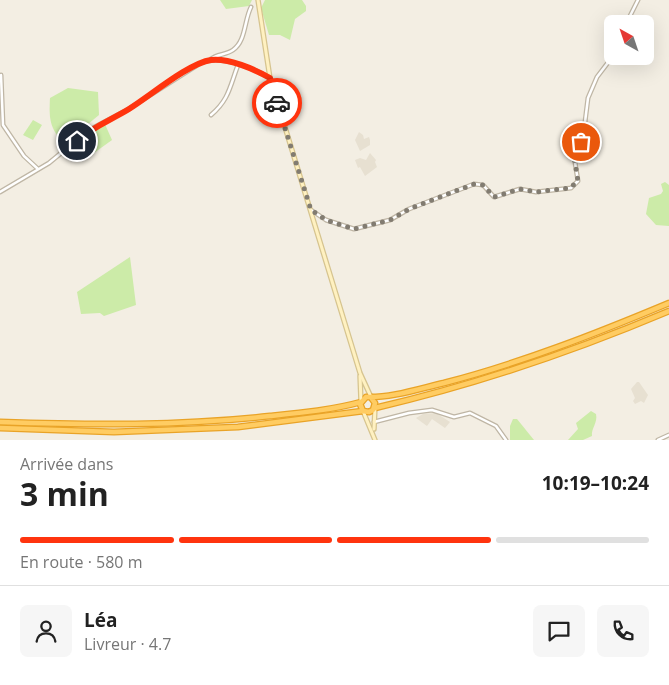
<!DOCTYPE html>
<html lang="fr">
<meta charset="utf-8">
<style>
:root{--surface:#fff;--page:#f6f6f6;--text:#222;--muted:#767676;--line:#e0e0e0;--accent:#ff340e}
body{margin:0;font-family:"Open Sans",sans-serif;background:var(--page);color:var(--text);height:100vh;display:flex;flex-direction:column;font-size:19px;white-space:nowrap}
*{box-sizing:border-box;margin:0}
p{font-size:16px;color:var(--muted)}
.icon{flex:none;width:28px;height:28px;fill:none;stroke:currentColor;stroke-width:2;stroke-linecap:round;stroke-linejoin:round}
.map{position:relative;height:440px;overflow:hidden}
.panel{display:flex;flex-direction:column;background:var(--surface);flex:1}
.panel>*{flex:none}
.needle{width:32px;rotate:320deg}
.tools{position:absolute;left:604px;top:15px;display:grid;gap:10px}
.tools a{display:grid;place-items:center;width:50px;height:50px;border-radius:8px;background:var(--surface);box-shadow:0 5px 20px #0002;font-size:25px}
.pin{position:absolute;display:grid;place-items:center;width:42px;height:42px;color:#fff;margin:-21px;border:2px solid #fff;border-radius:50%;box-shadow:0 1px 5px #0007}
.courier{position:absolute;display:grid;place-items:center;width:50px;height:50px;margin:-25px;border:4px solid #ff340e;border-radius:50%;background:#fff;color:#222;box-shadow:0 1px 6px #0007}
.head em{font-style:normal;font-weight:700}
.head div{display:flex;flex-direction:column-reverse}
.head{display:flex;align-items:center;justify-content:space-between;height:85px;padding:0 20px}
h1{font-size:32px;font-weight:700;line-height:38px}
.bar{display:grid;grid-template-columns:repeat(4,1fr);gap:8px 5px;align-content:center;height:60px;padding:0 20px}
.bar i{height:6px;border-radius:4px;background:var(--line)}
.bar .selected{background:var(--accent)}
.bar p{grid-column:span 4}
.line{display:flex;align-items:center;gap:12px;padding:0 20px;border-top:1px solid var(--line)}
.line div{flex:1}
.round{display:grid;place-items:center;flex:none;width:52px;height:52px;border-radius:8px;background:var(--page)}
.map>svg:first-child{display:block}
.residential{fill:#e7e0d1}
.green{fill:#cceba8}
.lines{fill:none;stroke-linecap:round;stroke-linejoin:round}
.street-casing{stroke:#bfb6a5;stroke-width:5}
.secondary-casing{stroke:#d6c48f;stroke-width:5.5}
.highway-casing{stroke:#e9a327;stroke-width:7}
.street{stroke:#fff;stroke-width:2.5}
.secondary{stroke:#fff1c1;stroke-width:3}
.highway{stroke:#ffcc62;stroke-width:4.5}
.done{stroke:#827c71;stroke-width:5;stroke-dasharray:0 9}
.route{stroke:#ff340e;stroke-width:6}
</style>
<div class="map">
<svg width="669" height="440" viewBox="0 0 669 440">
<rect width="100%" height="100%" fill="#f3eee3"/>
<g class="residential">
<path d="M 359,132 L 363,135 L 364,139 L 369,137 L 370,140 L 370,145 L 360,151 L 355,140 Z"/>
<path d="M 370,153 L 376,160 L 375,162 L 377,167 L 365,176 L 360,167 L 358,168 L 355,160 L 360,158 L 366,160 Z"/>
<path d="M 637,382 L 639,382 L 648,395 L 644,403 L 641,401 L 635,404 L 633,401 L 635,398 L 631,389 Z"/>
<path d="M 436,413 L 450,422 L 445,428 L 432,419 L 427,426 L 416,418 L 423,414 Z"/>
</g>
<g class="green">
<path d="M 220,0 L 252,0 L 249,6 L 226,9 Z"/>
<path d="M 265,0 L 302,0 L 306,6 L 306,11 L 295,19 L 290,40 L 280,35 L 269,35 L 261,8 Z"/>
<path d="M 68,88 L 98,92 L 99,115 L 65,143 C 49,130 49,117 50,98 Z"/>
<path d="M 33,120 L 42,125 L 33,140 L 23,135 Z"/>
<path d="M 104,122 L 112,140 L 87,158 L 77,141 Z"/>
<path d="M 665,182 L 669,185 L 669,226 L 656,225 L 646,214 L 649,198 L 661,194 L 663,191 L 661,184 Z"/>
<path d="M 130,257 L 136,305 L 104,316 L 100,313 L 81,314 L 77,292 Z"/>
<path d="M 591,411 L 596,414 C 598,423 591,428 592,436 L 583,440 L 568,440 L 578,429 L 576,423 Z"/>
<path d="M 513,419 L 517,419 L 534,440 L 510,440 L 510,426 Z"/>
</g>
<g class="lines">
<g class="street-casing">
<g id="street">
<path d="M 626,24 L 638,0"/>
<path d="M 211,59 C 217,54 226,55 233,50 C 246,41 244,21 251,7"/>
<path d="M 1,75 L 3,125 L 24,156 L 38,169"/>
<path d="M 211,115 C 229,100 230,86 238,65"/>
<path d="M 0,192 L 49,163 L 89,130 L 127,110 L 201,63 C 221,55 251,67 270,78"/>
<path d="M 311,210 L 326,220 L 354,229 L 390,220 L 409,209 L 474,184 L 483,185 L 494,197 L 520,189 L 536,192 L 571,188 L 578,181 L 574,156 L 583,138 L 588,98 L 597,77 L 613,56"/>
<path d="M 374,422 L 409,413 L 432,410 L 454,417 L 470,413 L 496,426 L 506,440"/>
<path d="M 658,440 L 669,435"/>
</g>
</g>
<g class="secondary-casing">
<g id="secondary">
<path d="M 258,0 L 270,78 L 360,373 L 371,397"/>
<path d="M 360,376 L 361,402"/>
<path d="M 363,411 L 375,440"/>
<path d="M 374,429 L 375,408"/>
</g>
</g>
<g class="highway-casing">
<g id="highway">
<path d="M 372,399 L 375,403 L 373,410 L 369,412 L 363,411 L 360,404 L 366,397 C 391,398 418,389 444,383 C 521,363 595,334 669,303"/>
<path d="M 375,408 C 478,384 572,352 669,311"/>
<path d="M 0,422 C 91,425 180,426 270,416 C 300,413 332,410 361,402"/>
<path d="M 0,428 L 114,432 L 238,427 L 363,411"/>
</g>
</g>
<use href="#street" class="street"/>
<use href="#secondary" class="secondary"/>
<use href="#highway" class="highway"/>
</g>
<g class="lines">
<path class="done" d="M 277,103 L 311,210 L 326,220 L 354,229 L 390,220 L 409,209 L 474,184 L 483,185 L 494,197 L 520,189 L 536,192 L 570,188 L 578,181 L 574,156 L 581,142"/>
<path class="route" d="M 77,141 C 92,127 111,120 129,109 C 150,96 189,63 211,60 C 229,58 254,69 270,78 L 277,103"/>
</g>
</svg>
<div class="tools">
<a><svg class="needle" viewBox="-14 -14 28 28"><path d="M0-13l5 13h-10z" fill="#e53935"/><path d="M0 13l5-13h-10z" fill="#767676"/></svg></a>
</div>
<div class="pin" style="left:581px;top:142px;background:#ea580c"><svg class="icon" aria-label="bag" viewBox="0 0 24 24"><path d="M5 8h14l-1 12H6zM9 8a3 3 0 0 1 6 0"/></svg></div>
<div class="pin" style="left:77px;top:141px;background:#1f2937"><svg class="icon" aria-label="home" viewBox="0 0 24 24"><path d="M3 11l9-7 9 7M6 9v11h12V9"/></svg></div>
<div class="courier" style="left:277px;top:103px"><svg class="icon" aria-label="car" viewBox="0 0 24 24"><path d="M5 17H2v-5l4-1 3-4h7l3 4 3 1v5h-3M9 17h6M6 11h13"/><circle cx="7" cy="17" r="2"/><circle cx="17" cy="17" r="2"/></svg></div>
</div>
<section class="panel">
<div class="head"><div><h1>3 min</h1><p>Arrivée dans</p></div><em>10:19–10:24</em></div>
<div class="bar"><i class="selected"></i><i class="selected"></i><i class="selected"></i><i></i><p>En route · 580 m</p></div>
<div class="line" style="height:90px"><a class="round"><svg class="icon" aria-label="person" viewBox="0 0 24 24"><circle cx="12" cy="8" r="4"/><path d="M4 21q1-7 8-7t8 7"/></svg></a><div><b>Léa</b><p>Livreur · 4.7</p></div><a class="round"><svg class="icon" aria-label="chat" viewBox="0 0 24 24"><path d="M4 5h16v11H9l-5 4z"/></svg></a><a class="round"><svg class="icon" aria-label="phone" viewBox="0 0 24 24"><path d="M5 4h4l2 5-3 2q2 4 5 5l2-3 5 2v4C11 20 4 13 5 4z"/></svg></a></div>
</section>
